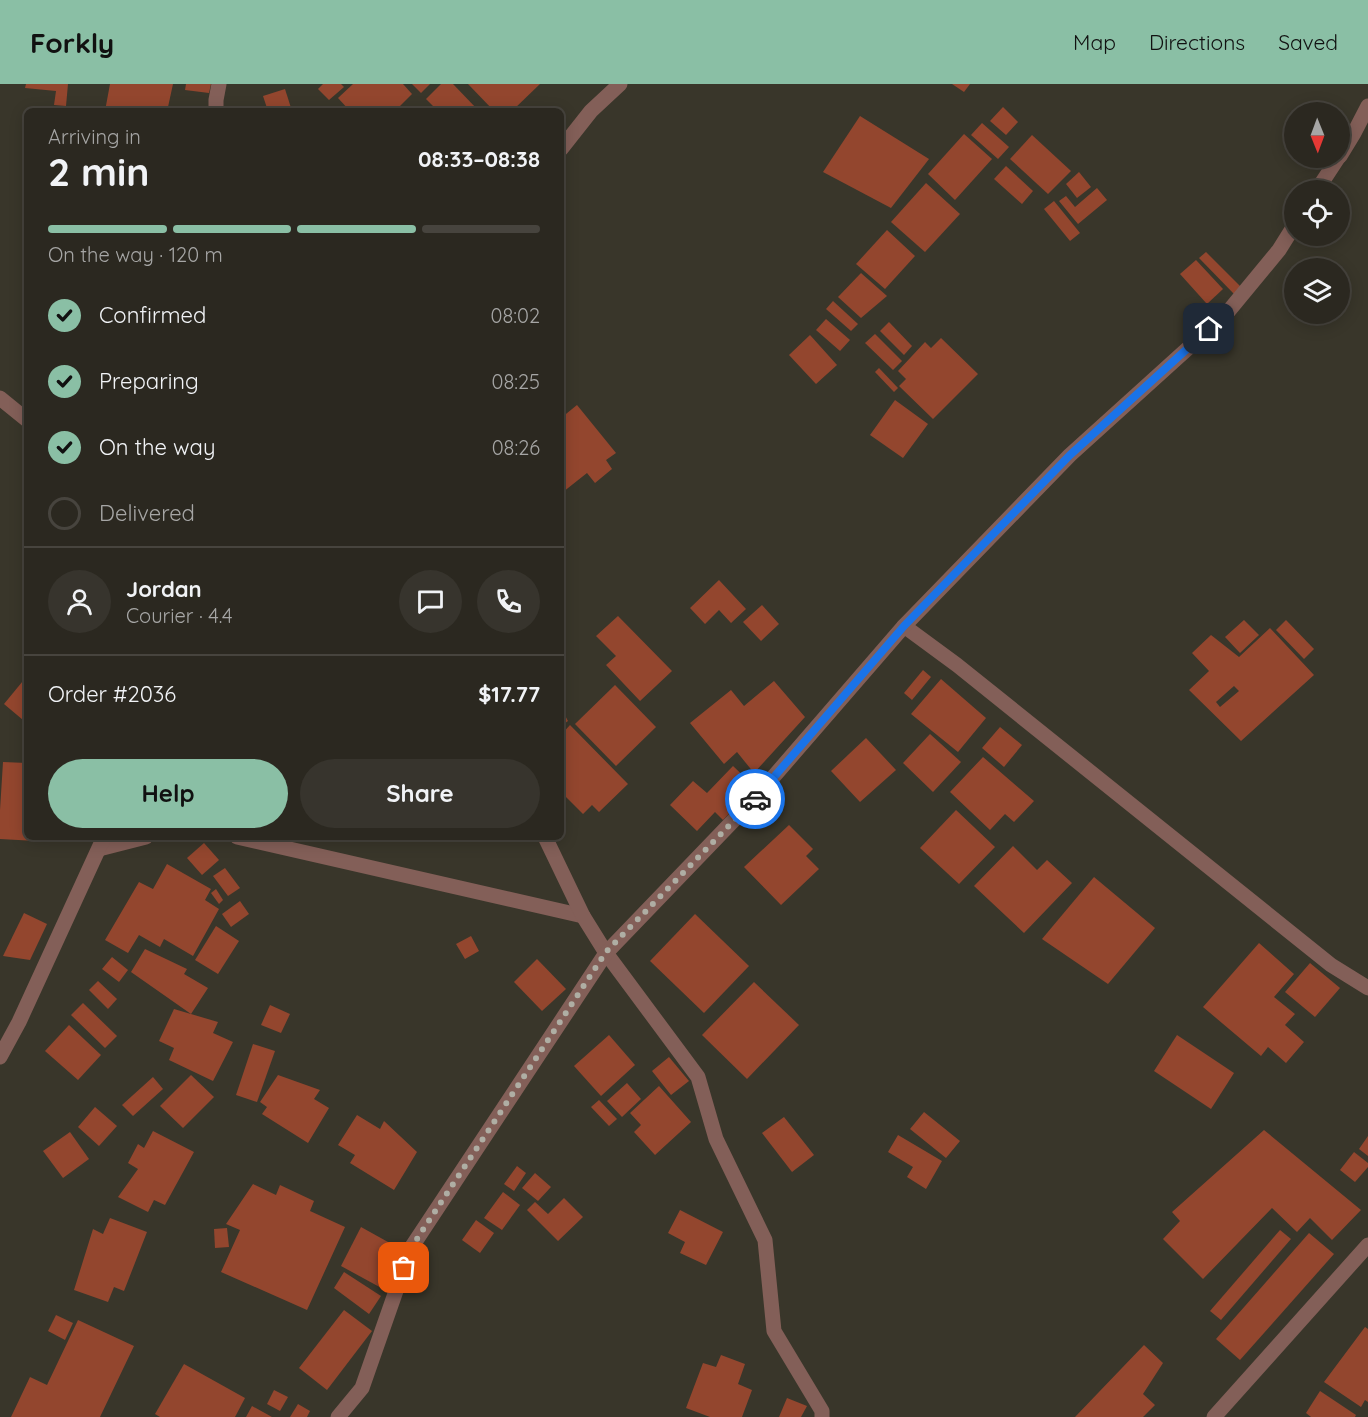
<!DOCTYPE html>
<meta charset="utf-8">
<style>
:root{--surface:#2b2820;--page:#37342d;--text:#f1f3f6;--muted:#a6a6a5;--line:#47443e;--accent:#8abfa5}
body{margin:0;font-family:Quicksand,sans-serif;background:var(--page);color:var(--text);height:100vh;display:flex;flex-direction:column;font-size:22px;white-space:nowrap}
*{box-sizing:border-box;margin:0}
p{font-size:20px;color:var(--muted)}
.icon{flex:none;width:33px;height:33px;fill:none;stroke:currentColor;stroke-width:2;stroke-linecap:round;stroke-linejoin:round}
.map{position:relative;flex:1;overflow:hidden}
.side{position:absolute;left:24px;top:24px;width:540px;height:732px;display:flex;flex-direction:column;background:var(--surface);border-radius:9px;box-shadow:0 3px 15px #0003,0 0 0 2px var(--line)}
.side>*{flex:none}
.needle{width:39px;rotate:179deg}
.controls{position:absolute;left:1284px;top:18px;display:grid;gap:12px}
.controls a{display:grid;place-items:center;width:66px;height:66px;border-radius:50%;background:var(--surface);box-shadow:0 3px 15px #0003,0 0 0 2px var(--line);font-size:30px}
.pin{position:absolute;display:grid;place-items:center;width:51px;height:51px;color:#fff;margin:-26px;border-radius:12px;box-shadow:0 3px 9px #0006}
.courier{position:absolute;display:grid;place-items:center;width:60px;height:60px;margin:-30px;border:4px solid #1a73e8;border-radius:50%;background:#fff;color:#222;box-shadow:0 2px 8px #0007}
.headline em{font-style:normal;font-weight:700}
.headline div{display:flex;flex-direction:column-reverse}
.headline{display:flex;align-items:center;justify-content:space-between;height:102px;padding:0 24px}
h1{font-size:39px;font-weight:700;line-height:45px}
.bar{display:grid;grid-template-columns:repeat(4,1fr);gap:9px 6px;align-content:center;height:72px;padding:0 24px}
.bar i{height:8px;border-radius:4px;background:var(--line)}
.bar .on{background:var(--accent)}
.bar p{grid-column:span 4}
.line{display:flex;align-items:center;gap:15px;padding:0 24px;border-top:2px solid var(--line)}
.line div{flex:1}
.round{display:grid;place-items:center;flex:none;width:63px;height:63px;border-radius:32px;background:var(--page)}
ol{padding:0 24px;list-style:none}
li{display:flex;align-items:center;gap:18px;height:66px}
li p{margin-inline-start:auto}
li .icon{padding:6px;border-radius:50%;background:var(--accent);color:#111;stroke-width:4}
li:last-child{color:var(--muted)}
li i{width:33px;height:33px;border:3px solid var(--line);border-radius:50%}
.button{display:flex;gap:12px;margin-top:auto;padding:12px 24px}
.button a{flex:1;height:69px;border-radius:36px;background:var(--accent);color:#111;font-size:24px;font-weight:700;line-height:69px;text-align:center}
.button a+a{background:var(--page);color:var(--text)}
header{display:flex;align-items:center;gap:36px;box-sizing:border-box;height:84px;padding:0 30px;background:var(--accent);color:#111}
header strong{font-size:28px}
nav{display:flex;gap:33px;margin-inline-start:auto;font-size:21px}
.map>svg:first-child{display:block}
.building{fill:#93462e;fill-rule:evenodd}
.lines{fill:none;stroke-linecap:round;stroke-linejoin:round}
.minor{stroke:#835f58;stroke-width:15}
.done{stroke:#afaea4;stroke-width:6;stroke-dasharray:0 10.8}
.route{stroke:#1a73e8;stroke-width:8}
</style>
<header>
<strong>Forkly</strong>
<nav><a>Map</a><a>Directions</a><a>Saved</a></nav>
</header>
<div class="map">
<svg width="1368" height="1333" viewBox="0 0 1368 1333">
<rect width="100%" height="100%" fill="#39362a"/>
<g class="building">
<path d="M 26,0 L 68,0 L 66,22 L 54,21 L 56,7 L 25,4 Z"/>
<path d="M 110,0 L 173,0 L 168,23 L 176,24 L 176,27 L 105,27 Z"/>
<path d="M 186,0 L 211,0 L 209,9 L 185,6 Z"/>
<path d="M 323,0 L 341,0 L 344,3 L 329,16 L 318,5 Z"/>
<path d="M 353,0 L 403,0 L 412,10 L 395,27 L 350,27 L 338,14 Z"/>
<path d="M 412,0 L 430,0 L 421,9 Z"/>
<path d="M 441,0 L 453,0 L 477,25 L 475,27 L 438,27 L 426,15 Z"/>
<path d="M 468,0 L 540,0 L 512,27 L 494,27 Z"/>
<path d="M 952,0 L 970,0 L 964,8 Z"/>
<path d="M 285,5 L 292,27 L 268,27 L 263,12 Z"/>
<path d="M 1003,23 L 1018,38 L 1006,51 L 990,37 Z"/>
<path d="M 860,32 L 929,75 L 891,124 L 823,88 Z"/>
<path d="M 982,39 L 1009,63 L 998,75 L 971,51 Z"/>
<path d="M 964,50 L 992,75 L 955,116 L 928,90 Z"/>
<path d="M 1032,51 L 1071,87 L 1048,110 L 1010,75 Z"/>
<path d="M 1006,82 L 1033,107 L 1022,120 L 994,95 Z"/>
<path d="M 1079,88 L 1091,103 L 1077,114 L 1066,100 Z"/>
<path d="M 926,99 L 960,130 L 925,168 L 891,138 Z"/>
<path d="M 1097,104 L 1107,116 L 1078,140 L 1059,117 L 1066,112 L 1075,123 Z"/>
<path d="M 1054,117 L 1080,149 L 1070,157 L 1044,125 Z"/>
<path d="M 887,146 L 915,172 L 885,205 L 856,180 Z"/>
<path d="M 1206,168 L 1242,204 L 1235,211 L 1199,174 Z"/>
<path d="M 1196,176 L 1223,205 L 1207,220 L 1180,190 Z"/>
<path d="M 861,189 L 887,212 L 861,234 L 838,213 Z"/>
<path d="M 833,217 L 858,240 L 851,247 L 826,225 Z"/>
<path d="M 826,235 L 850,256 L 840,267 L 816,246 Z"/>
<path d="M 889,238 L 912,262 L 904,271 L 880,247 Z"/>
<path d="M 875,250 L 902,277 L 893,286 L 865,259 Z"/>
<path d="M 810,251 L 837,281 L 816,300 L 789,271 Z"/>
<path d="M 941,254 L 978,290 L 933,335 L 899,302 L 906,295 L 898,287 L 925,258 L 931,264 Z"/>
<path d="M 879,284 L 898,304 L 894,308 L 875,288 Z"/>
<path d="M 895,316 L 928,340 L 903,374 L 870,351 Z"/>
<path d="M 577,321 L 616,369 L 606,376 L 612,385 L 595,399 L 587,389 L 563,408 L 561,406 L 561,334 Z"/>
<path d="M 719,496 L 746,525 L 731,539 L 719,526 L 705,540 L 690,524 Z"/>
<path d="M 762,521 L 779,540 L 761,557 L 743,538 Z"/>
<path d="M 618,532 L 672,587 L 640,617 L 606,581 L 616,572 L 596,552 Z"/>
<path d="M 1244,536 L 1259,551 L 1240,569 L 1225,553 Z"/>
<path d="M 1286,536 L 1314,565 L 1304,575 L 1276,546 Z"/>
<path d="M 1270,544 L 1314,591 L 1241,657 L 1189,606 L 1209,587 L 1192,569 L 1211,551 L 1239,573 ZM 1234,602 L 1239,607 L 1220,623 L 1216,618 Z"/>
<path d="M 923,586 L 931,593 L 912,616 L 904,609 Z"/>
<path d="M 27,592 L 27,632 L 23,636 L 4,620 Z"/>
<path d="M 941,595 L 986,634 L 958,668 L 911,630 Z"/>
<path d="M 774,597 L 805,633 L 754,689 L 737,668 L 724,680 L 690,639 L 731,606 L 744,622 Z"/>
<path d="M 615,601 L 656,643 L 616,682 L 575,640 Z"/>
<path d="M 561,624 L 568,637 L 561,642 Z"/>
<path d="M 570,641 L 628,700 L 599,728 L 592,721 L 583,730 L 561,708 L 561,651 Z"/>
<path d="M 1000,643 L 1022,661 L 1004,683 L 982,664 Z"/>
<path d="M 930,650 L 961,678 L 933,708 L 903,679 Z"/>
<path d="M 866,654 L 896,686 L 860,718 L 831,687 Z"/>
<path d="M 983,673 L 1034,717 L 1014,738 L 1005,730 L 990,746 L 950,708 Z"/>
<path d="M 3,678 L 27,679 L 27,753 L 53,753 L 54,758 L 0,755 L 0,726 Z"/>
<path d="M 733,682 L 755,703 L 723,736 L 715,728 L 697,747 L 670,721 L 693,697 L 707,709 Z"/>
<path d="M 956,726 L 995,763 L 959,800 L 920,764 Z"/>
<path d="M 789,741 L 813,765 L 806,772 L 819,785 L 781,821 L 744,783 Z"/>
<path d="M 204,759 L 219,776 L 202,791 L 187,774 Z"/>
<path d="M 1013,762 L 1037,786 L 1047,776 L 1072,799 L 1024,849 L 974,802 Z"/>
<path d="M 167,780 L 211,805 L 205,816 L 219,825 L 193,872 L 164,855 L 160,863 L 139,851 L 128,869 L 105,856 L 139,798 L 153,805 Z"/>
<path d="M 225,784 L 240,804 L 228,812 L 213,792 Z"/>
<path d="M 1094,793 L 1155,844 L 1108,900 L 1042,855 Z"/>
<path d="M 216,805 L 223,816 L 219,820 L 211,809 Z"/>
<path d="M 240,817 L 249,830 L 231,843 L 222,830 Z"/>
<path d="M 24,829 L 47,840 L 30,876 L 3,872 Z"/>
<path d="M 695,830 L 749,882 L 704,929 L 650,877 Z"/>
<path d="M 216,842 L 239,857 L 218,890 L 195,876 Z"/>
<path d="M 471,852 L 479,867 L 465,875 L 456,860 Z"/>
<path d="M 1259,859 L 1294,890 L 1274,913 L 1295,930 L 1285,941 L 1304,958 L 1286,979 L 1268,963 L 1261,972 L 1203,923 Z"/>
<path d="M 145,865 L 187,885 L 184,890 L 208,904 L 191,930 L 131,888 Z"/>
<path d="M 112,873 L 128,886 L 119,898 L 102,885 Z"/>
<path d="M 537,875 L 566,905 L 542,927 L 514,898 Z"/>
<path d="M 1310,879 L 1340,904 L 1315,933 L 1285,908 Z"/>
<path d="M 98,897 L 117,915 L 108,925 L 89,906 Z"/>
<path d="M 754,898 L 799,941 L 747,995 L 702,951 Z"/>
<path d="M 83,919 L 117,952 L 105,964 L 71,931 Z"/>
<path d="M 270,921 L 290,930 L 281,949 L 261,941 Z"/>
<path d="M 174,925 L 218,938 L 213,949 L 233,958 L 213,997 L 169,976 L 174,964 L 159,957 Z"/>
<path d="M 69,941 L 101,971 L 78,996 L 45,967 Z"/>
<path d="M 609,951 L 635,981 L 601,1012 L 574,982 Z"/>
<path d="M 1177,951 L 1234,989 L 1211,1025 L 1154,987 Z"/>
<path d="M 253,960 L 275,967 L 257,1018 L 236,1011 Z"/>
<path d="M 669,973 L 689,997 L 671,1011 L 652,987 Z"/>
<path d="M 191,991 L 214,1013 L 183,1044 L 160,1022 Z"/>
<path d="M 278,991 L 320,1006 L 314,1015 L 329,1024 L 308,1059 L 262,1030 L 267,1023 L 260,1018 Z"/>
<path d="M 153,993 L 163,1005 L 133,1032 L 122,1021 Z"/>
<path d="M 627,999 L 641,1015 L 622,1033 L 607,1017 Z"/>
<path d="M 659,1002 L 691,1038 L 655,1071 L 634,1048 L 641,1041 L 630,1029 Z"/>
<path d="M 599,1016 L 617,1035 L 609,1042 L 591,1023 Z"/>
<path d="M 95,1023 L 117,1042 L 99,1062 L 78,1043 Z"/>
<path d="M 924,1028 L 960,1057 L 946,1074 L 910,1045 Z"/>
<path d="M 357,1031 L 380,1045 L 384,1037 L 417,1068 L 394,1106 L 350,1079 L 355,1071 L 338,1061 Z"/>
<path d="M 784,1033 L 814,1071 L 792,1088 L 762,1049 Z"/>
<path d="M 1264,1046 L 1361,1126 L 1332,1156 L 1310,1134 L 1297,1148 L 1272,1124 L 1203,1195 L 1163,1155 L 1180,1137 L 1172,1128 Z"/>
<path d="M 153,1047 L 194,1068 L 165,1121 L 154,1116 L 148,1128 L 118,1113 L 138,1085 L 128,1079 L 138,1060 L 144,1064 Z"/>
<path d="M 70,1048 L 89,1075 L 63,1094 L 43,1067 Z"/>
<path d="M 898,1051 L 942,1077 L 926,1105 L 907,1093 L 913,1083 L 888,1068 Z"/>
<path d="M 1368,1052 L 1368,1072 L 1359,1065 Z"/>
<path d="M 1354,1068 L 1368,1079 L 1368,1083 L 1355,1098 L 1340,1086 Z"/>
<path d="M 517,1082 L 526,1089 L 514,1107 L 504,1100 Z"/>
<path d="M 535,1089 L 551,1103 L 538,1117 L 522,1104 Z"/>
<path d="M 253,1100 L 276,1111 L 280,1101 L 314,1117 L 310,1127 L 345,1143 L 307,1226 L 221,1188 L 240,1146 L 226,1140 Z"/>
<path d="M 503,1108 L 520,1121 L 502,1146 L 484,1134 Z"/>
<path d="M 564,1114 L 583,1133 L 558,1157 L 527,1126 L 535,1118 L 548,1130 Z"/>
<path d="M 680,1126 L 723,1148 L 706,1181 L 680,1169 L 685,1158 L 668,1149 Z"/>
<path d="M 110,1134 L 147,1148 L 124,1207 L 114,1203 L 108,1218 L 74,1206 L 93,1145 L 103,1150 Z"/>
<path d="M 476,1136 L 494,1149 L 480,1169 L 462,1156 Z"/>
<path d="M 361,1143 L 406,1168 L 385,1206 L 341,1182 Z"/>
<path d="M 227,1144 L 229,1163 L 215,1164 L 214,1145 Z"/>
<path d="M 1280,1146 L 1291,1155 L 1221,1236 L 1210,1227 Z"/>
<path d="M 1309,1149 L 1334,1170 L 1240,1276 L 1216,1255 Z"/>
<path d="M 344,1188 L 381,1212 L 369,1230 L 334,1204 Z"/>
<path d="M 344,1226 L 372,1247 L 327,1306 L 299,1284 Z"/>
<path d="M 56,1231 L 73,1239 L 65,1256 L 48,1247 Z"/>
<path d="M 78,1236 L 134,1262 L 100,1333 L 11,1333 L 30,1293 L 47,1301 Z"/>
<path d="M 1365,1243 L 1368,1245 L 1368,1318 L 1365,1316 L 1361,1323 L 1324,1298 Z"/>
<path d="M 1144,1261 L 1163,1279 L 1143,1310 L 1155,1321 L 1143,1333 L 1075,1333 Z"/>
<path d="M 721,1271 L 745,1280 L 738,1300 L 752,1306 L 742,1333 L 710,1333 L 686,1324 L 703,1279 L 716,1283 Z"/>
<path d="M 184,1280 L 245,1314 L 235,1333 L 160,1333 L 155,1330 Z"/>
<path d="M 274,1306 L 288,1313 L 280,1327 L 267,1320 Z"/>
<path d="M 1320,1307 L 1356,1331 L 1355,1333 L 1311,1333 L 1306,1329 Z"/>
<path d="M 787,1314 L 807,1322 L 801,1333 L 779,1333 Z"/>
<path d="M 298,1320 L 310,1327 L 307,1333 L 290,1333 Z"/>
<path d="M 252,1322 L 272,1333 L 246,1333 Z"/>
</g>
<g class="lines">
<g class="minor">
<path d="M 216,27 L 216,16 L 219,0"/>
<path d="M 561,65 L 591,27 L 620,0"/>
<path d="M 1340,72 L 1354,49 L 1368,22"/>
<path d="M 1317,106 L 1338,74"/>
<path d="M 0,314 L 27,336"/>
<path d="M 904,542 L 957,581 L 1331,881 L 1368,904"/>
<path d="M 237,753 L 583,832"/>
<path d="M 545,753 L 583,832 L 606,869 L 698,993 L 716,1055 L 765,1156 L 774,1247 L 822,1327 L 822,1333"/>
<path d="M 99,765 L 146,753"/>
<path d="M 0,973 L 19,938 L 104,753"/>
<path d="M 338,1333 L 362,1304 L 411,1164 L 606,869 L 756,713 L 904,542 L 1070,371 L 1227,229 L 1279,166 L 1294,142"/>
<path d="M 1214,1333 L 1368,1161"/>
</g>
</g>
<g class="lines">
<path class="done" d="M 404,1184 L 411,1164 L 606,868 L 755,715"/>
<path class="route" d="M 755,715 L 904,542 L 1070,371 L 1209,245"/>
</g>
</svg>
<div class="controls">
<a><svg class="needle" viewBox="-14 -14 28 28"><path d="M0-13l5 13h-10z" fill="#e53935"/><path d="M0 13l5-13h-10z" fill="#a6a6a5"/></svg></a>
<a><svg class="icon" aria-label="locate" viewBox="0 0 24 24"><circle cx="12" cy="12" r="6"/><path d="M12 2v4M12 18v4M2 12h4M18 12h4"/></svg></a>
<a><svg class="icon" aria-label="layers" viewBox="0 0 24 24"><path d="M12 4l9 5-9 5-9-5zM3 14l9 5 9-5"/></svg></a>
</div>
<div class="pin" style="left:404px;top:1184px;background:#ea580c"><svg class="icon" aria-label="bag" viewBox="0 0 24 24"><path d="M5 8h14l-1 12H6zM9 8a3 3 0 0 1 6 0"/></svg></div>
<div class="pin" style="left:1209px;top:245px;background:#1f2937"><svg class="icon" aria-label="home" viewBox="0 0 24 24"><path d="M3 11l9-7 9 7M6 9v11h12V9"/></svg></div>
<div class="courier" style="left:755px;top:715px"><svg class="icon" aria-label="car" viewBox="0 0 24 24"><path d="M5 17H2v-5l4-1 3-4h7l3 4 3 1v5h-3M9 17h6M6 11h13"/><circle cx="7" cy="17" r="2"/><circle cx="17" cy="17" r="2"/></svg></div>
<section class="side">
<div class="headline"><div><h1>2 min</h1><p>Arriving in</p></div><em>08:33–08:38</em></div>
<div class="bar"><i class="on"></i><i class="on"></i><i class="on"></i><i></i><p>On the way · 120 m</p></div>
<ol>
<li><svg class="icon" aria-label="check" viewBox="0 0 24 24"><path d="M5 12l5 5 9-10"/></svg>Confirmed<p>08:02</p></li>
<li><svg class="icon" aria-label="check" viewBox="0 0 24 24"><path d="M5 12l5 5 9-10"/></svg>Preparing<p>08:25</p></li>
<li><svg class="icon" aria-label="check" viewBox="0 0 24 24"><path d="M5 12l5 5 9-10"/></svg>On the way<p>08:26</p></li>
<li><i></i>Delivered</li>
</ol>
<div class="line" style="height:108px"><a class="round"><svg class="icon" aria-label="person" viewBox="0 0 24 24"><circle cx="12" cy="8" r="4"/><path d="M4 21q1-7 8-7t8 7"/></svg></a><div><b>Jordan</b><p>Courier · 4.4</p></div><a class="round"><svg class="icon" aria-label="chat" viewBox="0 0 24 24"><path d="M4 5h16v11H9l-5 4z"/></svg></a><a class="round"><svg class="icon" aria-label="phone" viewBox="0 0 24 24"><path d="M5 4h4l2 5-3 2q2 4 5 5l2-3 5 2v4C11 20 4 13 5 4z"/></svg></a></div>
<div class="line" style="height:78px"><div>Order #2036</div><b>$17.77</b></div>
<div class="button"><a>Help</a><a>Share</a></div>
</section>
</div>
